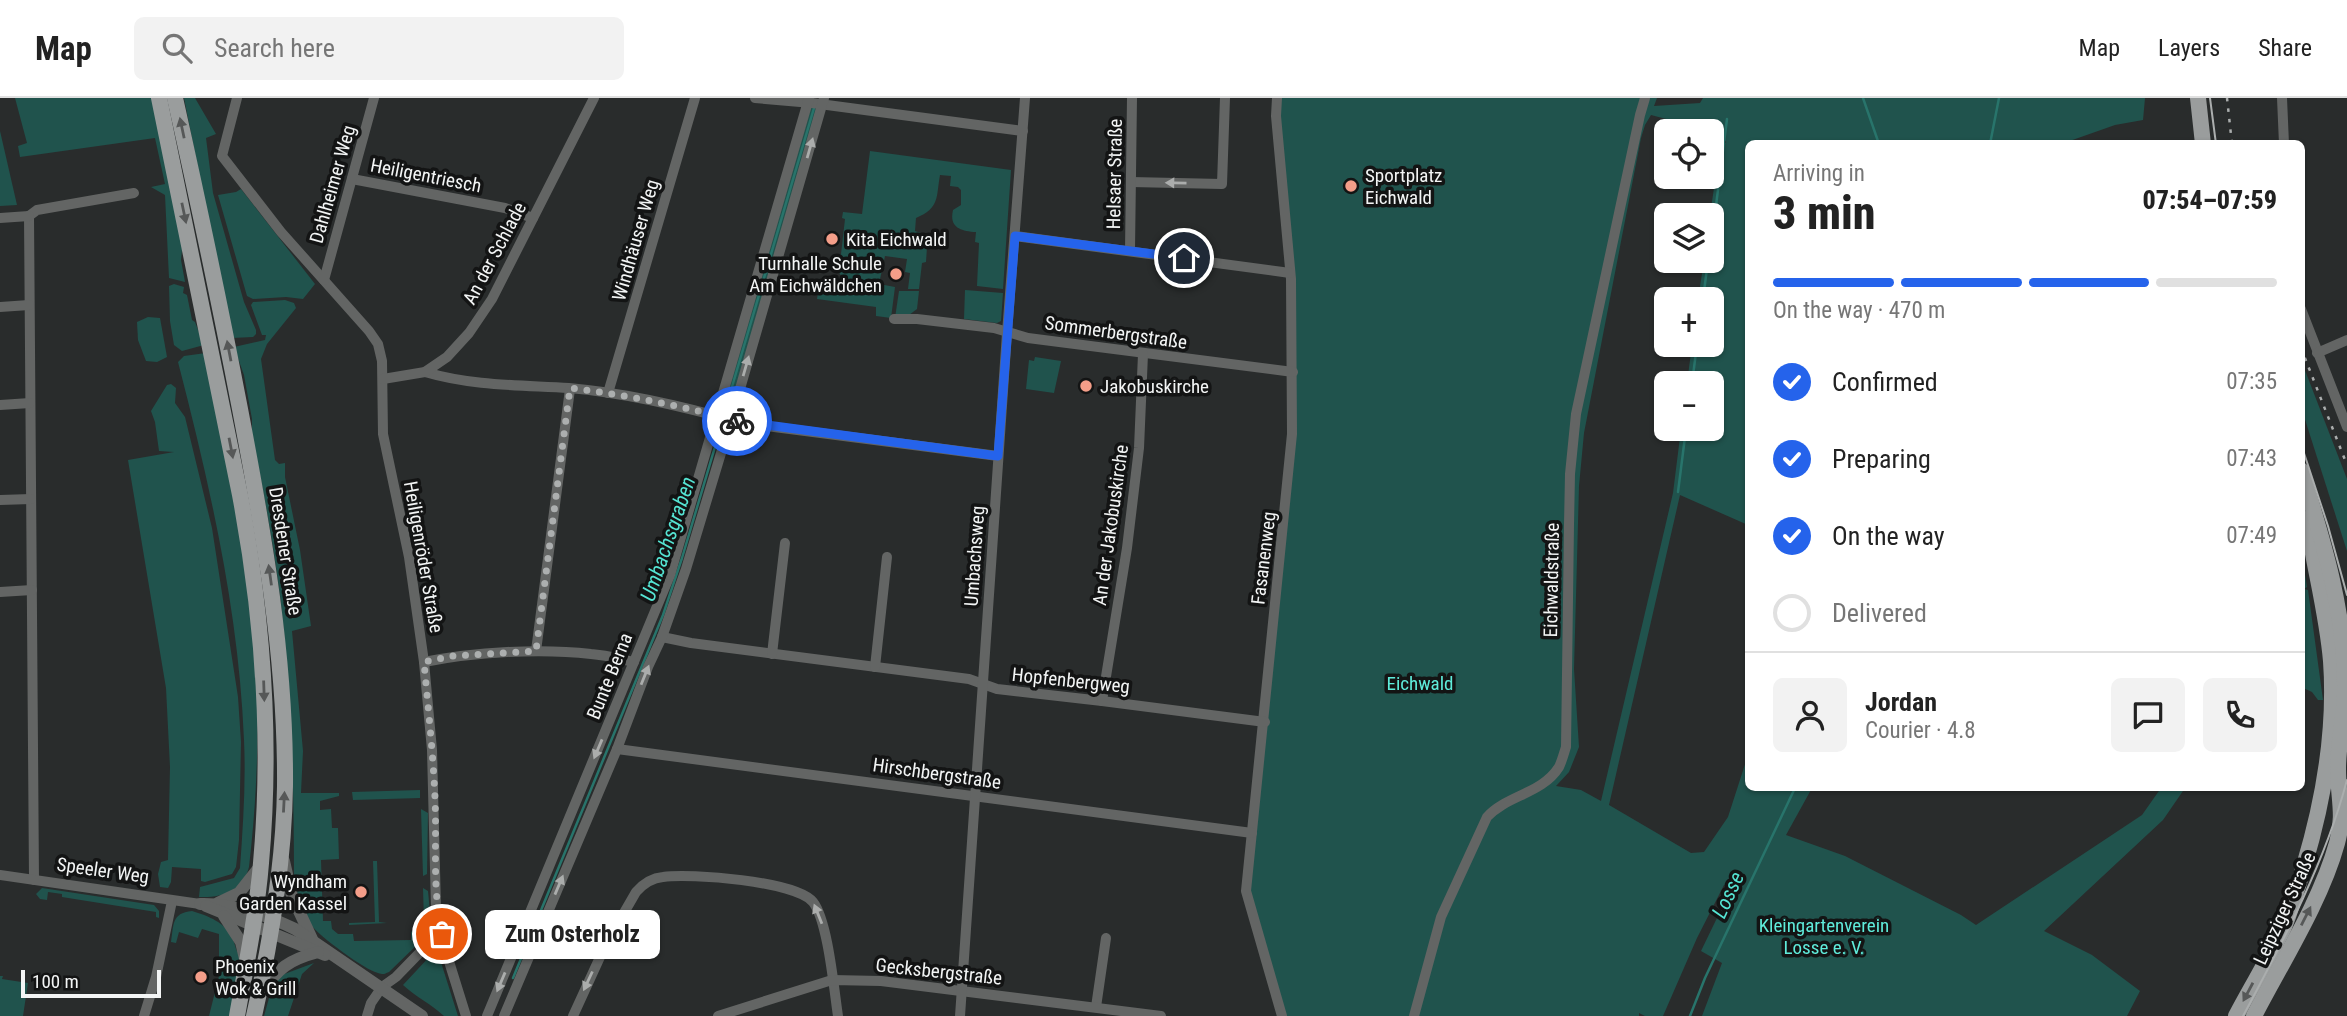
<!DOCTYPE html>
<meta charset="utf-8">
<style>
:root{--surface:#fff;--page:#f2f2f2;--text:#222;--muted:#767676;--line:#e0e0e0;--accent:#2563eb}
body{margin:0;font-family:"Roboto Condensed",sans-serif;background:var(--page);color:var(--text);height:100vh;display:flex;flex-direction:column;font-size:26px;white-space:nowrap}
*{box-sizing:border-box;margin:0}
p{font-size:23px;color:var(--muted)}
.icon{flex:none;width:38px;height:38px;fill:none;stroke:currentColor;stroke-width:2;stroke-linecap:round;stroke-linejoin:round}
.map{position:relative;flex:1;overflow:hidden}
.panel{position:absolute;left:1745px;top:42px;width:560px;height:651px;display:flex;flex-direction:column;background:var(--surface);border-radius:10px;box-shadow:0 2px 5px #0004}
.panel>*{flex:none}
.controls{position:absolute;left:1654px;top:21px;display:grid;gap:14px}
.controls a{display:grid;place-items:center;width:70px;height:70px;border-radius:10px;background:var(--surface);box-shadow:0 2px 5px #0004;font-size:35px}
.scale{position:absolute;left:21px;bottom:18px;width:140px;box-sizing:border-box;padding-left:7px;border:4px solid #f3f5f5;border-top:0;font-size:19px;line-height:24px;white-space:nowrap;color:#f3f5f5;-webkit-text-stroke:5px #131414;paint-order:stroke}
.pin{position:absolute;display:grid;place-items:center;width:60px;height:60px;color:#fff;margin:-30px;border:4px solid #fff;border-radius:50%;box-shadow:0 2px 7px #0007}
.courier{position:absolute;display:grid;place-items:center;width:70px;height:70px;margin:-35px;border:5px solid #2563eb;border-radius:50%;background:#fff;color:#222;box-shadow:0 2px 9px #0007}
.bubble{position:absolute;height:49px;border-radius:10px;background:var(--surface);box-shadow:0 2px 5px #0004;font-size:23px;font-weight:800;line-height:49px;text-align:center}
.headline em{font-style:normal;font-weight:800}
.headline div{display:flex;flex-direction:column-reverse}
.headline{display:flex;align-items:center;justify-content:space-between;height:119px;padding:0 28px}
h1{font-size:46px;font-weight:800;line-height:52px}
.bar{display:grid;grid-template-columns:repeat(4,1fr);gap:10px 7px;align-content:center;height:84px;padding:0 28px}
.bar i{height:9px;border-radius:5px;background:var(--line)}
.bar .active{background:var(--accent)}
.bar p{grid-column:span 4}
.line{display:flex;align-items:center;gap:18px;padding:0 28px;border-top:2px solid var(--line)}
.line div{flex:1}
.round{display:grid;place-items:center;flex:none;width:74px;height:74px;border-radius:10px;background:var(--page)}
ol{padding:0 28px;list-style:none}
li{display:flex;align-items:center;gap:21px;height:77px}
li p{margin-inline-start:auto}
li .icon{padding:7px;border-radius:50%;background:var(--accent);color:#fff;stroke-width:4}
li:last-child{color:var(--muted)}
li i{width:38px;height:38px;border:4px solid var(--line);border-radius:50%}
header{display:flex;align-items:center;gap:42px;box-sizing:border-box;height:98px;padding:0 35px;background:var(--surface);border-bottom:2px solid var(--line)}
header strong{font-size:33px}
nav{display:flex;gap:38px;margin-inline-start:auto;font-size:24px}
.search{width:490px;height:63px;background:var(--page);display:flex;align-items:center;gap:18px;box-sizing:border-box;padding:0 24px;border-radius:10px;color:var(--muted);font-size:26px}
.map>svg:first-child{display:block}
.green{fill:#20534d;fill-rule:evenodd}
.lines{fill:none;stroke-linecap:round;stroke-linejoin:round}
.stream{stroke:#28746b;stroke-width:2.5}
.minor{stroke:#636564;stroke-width:10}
.tertiary{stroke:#636564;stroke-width:12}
.primary{stroke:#9a9d9d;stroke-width:16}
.tram{stroke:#abaeae;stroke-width:2}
.rail{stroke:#abaeae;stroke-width:2.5;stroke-dasharray:3.5 7;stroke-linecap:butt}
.oneway{fill:#565858}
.oneway2{fill:#abadac}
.done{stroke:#acafaf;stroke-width:7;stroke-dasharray:0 12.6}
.route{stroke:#2563eb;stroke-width:9}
.poi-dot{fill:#f49e89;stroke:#131414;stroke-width:2.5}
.labels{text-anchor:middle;stroke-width:7;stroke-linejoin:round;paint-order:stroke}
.street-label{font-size:19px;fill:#f3f5f5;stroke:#131414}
.poi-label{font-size:19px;fill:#f3f5f5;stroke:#131414;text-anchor:start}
.park-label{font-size:19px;fill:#5fecdb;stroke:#131414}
.water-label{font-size:21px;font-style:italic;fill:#55e4d3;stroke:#131414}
</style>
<header>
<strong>Map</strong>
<div class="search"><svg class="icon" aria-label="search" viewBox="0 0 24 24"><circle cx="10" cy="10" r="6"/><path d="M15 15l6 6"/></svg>Search here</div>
<nav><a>Map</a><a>Layers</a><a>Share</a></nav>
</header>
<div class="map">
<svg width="2347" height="918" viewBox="0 0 2347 918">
<rect width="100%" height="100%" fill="#292c2c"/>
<g class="green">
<path d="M 15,0 L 153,0 L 183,142 L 181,162 L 185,184 L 169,180 L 165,97 L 151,89 L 165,86 L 155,40 L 20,59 L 18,48 L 27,45 Z"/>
<path d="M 184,0 L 195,0 L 216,36 L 206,40 L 213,95 L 244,204 L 256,232 L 256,236 L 253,239 L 232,240 Z"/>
<path d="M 1274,0 L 1657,0 L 1654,8 L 1700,5 L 1703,0 L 2145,0 L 2143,22 L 2115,27 L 2064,45 L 1748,46 L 1748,427 L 1680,397 L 1609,707 L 1691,755 L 1704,754 L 1728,719 L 1748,657 L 1748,690 L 1812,690 L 1786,737 L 1845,758 L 1961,817 L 1976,827 L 2142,717 L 2161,690 L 2185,690 L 2163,722 L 2044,833 L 2092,857 L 2140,893 L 2127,918 L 1702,918 L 1722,865 L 1701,853 L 1731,791 L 1724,787 L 1697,840 L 1663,918 L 1645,918 L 1639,915 L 1639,918 L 1278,918 L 1243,794 L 1286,389 L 1290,228 ZM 1651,17 L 1712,33 L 1712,36 L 1726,43 L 1726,45 L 1721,43 L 1710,117 L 1712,163 L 1704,163 L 1698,201 L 1712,201 L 1712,247 L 1692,247 L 1687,285 L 1712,285 L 1712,331 L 1681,331 L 1673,395 L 1601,703 L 1581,692 L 1556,688 L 1569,674 L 1579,649 L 1574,571 L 1579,388 L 1584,335 L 1641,40 L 1645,27 Z"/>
<path d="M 811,9 L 817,11 L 729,313 L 723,311 Z"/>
<path d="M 0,33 L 17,107 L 0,108 Z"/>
<path d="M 870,53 L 1011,72 L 1003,191 L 977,188 L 979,145 L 975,144 L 976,134 C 960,133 949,129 953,112 L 961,107 L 961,92 L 958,89 L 950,88 L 951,78 L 940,77 C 936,99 940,110 916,120 L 915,133 L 924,136 L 925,149 L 927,149 L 926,164 L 922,165 L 919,191 L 908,191 L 910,175 L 905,174 L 907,161 L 885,158 L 879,186 L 895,189 L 891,220 L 876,218 L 876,209 L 817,201 L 818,195 C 828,192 842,200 851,195 L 853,190 L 848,185 L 843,184 L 842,179 L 836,170 L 838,157 L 841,156 L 845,121 L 842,120 L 843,114 L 862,116 Z"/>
<path d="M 241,91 L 315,186 L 303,201 L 286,199 L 253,201 L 247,198 L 218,97 L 236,94 Z"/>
<path d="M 174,186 L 184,189 L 183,195 L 187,197 L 192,222 L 195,224 L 204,247 L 182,253 L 174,247 L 170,223 L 169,188 Z"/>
<path d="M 965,192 L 1003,195 L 1001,223 L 997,225 L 964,221 Z"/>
<path d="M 899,193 L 919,193 L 917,211 L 909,217 L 895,220 Z"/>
<path d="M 285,202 L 294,205 L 296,210 L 267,246 L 261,261 L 275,362 L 279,366 L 285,365 L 285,379 L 300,452 L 311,528 L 292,533 L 303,653 L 301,695 L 339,695 L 339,698 L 320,703 L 320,712 L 331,711 L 332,730 L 338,730 L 339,761 L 321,762 L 323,823 L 331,823 L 332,831 L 338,836 L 353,836 L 354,843 L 411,842 L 411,834 L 417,830 L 417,824 L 424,824 L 423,790 L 428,793 L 431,825 L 422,839 L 423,841 L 389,874 C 384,876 384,877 378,875 C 365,872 319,838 311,827 C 302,812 297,796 294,780 C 294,698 292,617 284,535 C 278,468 265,402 252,336 L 252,321 L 244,277 L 234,249 L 265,242 L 266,237 L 262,237 L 251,207 L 253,204 Z"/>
<path d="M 148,219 L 160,220 L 167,259 L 157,264 L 146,263 L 138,242 L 137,224 Z"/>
<path d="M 206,255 C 219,323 235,391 245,460 C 261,562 261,666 249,769 C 243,793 223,800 199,799 L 200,789 L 234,780 L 240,770 C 243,728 246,684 244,642 C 239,514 210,388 178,264 L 184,258 Z"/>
<path d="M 1035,259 L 1061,263 L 1054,295 L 1026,291 L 1029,262 L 1034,263 Z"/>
<path d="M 2301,262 L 2347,381 L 2347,453 L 2301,309 Z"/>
<path d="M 171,286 L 176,290 L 175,305 L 185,319 L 212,430 L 238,599 L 241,644 L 239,742 L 236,769 L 232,776 L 205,784 L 201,783 L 201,771 L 172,769 L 171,784 L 168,790 L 160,789 L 158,776 L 161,764 L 168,762 L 170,669 L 166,590 L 128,362 L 174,354 L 159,353 L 155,324 L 151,313 L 167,287 Z"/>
<path d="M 2301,451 L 2307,489 L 2304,491 L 2308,492 L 2323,602 L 2318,602 L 2312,594 L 2301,589 L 2301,535 L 2303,535 L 2301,520 Z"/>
<path d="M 420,692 L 420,700 L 353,702 L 352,694 Z"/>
<path d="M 421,711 L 428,715 L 427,776 L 423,778 Z"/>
<path d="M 373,763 L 377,763 L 379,824 L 387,825 L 349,827 L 349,825 L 375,824 Z"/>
<path d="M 42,790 L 154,807 L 159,813 L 159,820 L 156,819 L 156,814 L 62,799 L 62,796 L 48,794 L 47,802 L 40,801 L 36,796 Z"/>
<path d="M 192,813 C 208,818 226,824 233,842 C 236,848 235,852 240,857 L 240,871 L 230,918 L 209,918 L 219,878 L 219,836 L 202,831 L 198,840 L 179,834 L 176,845 L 171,844 C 174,827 171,815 192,813 Z"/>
<path d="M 435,856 L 439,858 L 458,918 L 444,918 C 431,906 416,899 403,887 L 431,857 Z"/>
<path d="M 314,865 L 302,876 L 288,918 L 264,918 L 271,893 L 279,878 Z"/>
<path d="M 0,878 L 3,878 L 2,881 L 28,885 L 23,918 L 0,918 Z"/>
</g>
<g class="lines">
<g class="stream">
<path d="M 1863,0 L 1879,46"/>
<path d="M 1990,46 L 1999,0"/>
<path d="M 1712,139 L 1727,21"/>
<path d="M 1703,201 L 1708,163"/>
<path d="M 1692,285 L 1697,247"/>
<path d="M 724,316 L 814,10"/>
<path d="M 1678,394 L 1686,331"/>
<path d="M 513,880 L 663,517 L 682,460 L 723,322"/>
<path d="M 1690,918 L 1705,880 L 1795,690"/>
</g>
<g class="minor">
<path d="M 237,0 L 222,58 L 281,134 L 369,233 L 378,246 L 382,263 L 383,336 L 409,459 L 424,564 L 432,652 L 436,810 L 447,857 L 466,918"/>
<path d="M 755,0 L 812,5 L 1023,33"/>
<path d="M 1277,0 L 1276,18 L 1291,181 L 1292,336 L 1246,793 L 1282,918"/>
<path d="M 2282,0 L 2284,46"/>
<path d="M 352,81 L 505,110 L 533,120"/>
<path d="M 1131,84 L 1222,86 L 1225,0"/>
<path d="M 29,118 L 34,782"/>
<path d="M 29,118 L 37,112 L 134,95"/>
<path d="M 0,120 L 29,118"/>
<path d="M 1015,138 L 1290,175"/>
<path d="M 1130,152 L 1132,0"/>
<path d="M 324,182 L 374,0"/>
<path d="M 0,209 L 29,207"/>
<path d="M 2301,211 L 2347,329"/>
<path d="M 894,221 L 917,221 L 994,230 L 1028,240 L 1293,274"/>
<path d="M 2317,255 L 2347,242"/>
<path d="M 425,274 C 472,288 520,287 569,290 C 628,295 686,309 742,325 L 998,358"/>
<path d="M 383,281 L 425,274 L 447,259 L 469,235 L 492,201 L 594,0"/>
<path d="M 608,295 L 695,0"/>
<path d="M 0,307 L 30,305"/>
<path d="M 0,402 L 31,401"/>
<path d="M 0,494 L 32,492"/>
<path d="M 662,539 L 691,545 L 969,581 L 997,591 L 1102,603 L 1265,624"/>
<path d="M 536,553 L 570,291"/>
<path d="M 772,556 L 785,445"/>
<path d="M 424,564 C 474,554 540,550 591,556 C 606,557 620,561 634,564"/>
<path d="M 875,569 L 887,459"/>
<path d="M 1102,603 L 1127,450 L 1139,350 L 1143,256"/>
<path d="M 617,651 L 1252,735"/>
<path d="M 0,777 L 200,806"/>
<path d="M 1096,909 L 1106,840"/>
<path d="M 144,918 L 156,879 L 172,803"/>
<path d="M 367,918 L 371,905 L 382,889 L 396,879 L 430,844 L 441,836"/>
<path d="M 487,918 L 670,477 L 809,0"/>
<path d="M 504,918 L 617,651 L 648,569 L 662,539 L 686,471 L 731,322 L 824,0"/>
<path d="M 573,918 L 606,846 L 636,794 C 643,786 651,780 663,779 C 690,775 796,783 813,804 C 828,823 834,892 838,918"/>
<path d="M 718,918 L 832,882 L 881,883 L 1161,918"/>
<path d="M 960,918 L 1007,235 L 1025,0"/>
<path d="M 1414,918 L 1441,819 L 1487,719 C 1507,697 1542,696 1559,669 C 1562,663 1564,655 1566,649 L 1569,427 L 1570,376 L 1576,316 L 1640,17 L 1645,0"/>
</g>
<g class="tertiary">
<path d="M 284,763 L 292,798 L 312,841"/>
<path d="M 218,805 L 239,795 L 261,767"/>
<path d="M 200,806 C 233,805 266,817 295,831 L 422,918"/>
<path d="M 206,808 L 325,857"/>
<path d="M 224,818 L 241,844 L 245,861"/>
<path d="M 260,895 C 279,870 288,862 318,854"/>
</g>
<g class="primary">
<path d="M 159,0 L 240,397 C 263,519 272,641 261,765 C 257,816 246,867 237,918"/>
<path d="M 175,0 C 198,103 220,207 240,311 C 264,436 286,560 285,688 C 284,765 271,843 254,918"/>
<path d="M 2198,0 L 2203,46"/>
<path d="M 2236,918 C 2251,889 2270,859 2284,829 C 2292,809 2298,788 2304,768 C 2324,701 2336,633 2331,563 C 2327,515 2314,469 2307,421"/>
<path d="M 2254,918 C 2282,864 2321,803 2337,745 C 2345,716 2338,699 2338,671 C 2338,644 2345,618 2345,591 C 2346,517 2323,442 2301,372"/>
</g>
<g class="tram">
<path d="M 2210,0 L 2216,46"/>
<path d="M 2301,346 L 2328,428 L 2347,497"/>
<path d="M 2243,918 C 2283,843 2325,765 2347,682"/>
</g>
<g class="rail">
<path d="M 2227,0 L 2232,46"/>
<path d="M 2301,250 L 2347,367"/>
</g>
</g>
<defs><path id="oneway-solid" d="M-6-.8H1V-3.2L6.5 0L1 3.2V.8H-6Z" transform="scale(1.75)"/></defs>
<g class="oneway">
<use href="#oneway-solid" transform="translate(182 30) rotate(-102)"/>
<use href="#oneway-solid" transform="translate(184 115) rotate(78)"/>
<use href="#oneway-solid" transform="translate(229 253) rotate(-101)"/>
<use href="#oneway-solid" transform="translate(231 350) rotate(79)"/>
<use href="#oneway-solid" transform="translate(270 477) rotate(-98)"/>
<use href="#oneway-solid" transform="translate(264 593) rotate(88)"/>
<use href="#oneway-solid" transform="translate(284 704) rotate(-87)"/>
<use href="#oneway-solid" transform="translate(2306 818) rotate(-63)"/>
<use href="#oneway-solid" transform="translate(2248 894) rotate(118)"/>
</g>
<g class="oneway2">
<use href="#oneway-solid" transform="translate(810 50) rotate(-74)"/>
<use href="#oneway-solid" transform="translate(1176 85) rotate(-179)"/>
<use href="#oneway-solid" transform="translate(746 268) rotate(-74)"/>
<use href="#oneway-solid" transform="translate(645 577) rotate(-68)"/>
<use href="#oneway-solid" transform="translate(598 651) rotate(113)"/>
<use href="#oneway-solid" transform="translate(559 787) rotate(-67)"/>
<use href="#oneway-solid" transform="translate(818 816) rotate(-112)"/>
<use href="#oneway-solid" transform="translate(588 883) rotate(115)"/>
<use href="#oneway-solid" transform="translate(501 884) rotate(113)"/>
</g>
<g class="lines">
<path class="done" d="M 442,836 C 432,790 437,746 435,700 C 433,654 428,609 424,564 L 453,558 L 536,553 L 570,290 C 627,297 682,308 737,323"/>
<path class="route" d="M 737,323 L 998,358 L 1015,138 L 1184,160"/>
</g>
<g class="poi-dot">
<circle cx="1351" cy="88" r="7"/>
<circle cx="832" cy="141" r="7"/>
<circle cx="896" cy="176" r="7"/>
<circle cx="1086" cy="288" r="7"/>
<circle cx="361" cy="794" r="7"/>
<circle cx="201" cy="879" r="7"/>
</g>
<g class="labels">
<g class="street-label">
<text transform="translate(1114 76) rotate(-89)" y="7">Helsaer Straße</text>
<text transform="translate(426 77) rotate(11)" y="7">Heiligentriesch</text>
<text transform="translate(332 86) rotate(-74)" y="7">Dahlheimer Weg</text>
<text transform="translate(635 142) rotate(-74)" y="7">Windhäuser Weg</text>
<text transform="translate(494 155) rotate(-62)" y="7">An der Schlade</text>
<text transform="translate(1116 234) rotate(8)" y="7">Sommerbergstraße</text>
<text transform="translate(1110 427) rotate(-82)" y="7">An der Jakobuskirche</text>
<text transform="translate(286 453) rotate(81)" y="7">Dresdener Straße</text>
<text transform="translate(974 458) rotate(-86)" y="7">Umbachsweg</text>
<text transform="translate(424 459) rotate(80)" y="7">Heiligenröder Straße</text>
<text transform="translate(1263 460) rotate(-83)" y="7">Fasanenweg</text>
<text transform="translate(1551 482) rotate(-89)" y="7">Eichwaldstraße</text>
<text transform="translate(609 578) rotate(-68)" y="7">Bunte Berna</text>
<text transform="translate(1071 582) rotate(6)" y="7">Hopfenbergweg</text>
<text transform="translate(937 675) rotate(8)" y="7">Hirschbergstraße</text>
<text transform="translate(103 772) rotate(8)" y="7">Speeler Weg</text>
<text transform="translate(2284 810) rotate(-65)" y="7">Leipziger Straße</text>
<text transform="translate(939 873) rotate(6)" y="7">Gecksbergstraße</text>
</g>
<g class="poi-label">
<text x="1365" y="84">Sportplatz<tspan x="1365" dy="22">Eichwald</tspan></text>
<text x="846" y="148">Kita Eichwald</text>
<text x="882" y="172" text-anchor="end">Turnhalle Schule<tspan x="882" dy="22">Am Eichwäldchen</tspan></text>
<text x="1100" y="295">Jakobuskirche</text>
<text x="347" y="790" text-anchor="end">Wyndham<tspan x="347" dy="22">Garden Kassel</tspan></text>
<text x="215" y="875">Phoenix<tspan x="215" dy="22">Wok &amp; Grill</tspan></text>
</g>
<g class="park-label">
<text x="1420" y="592">Eichwald</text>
<text x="1824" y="834">Kleingartenverein<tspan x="1824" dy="22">Losse e. V.</tspan></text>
</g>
<g class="water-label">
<text transform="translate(668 441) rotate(-71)" y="7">Umbachsgraben</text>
<text transform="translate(1728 797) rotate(-65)" y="7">Losse</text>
</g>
</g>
</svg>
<div class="controls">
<a><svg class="icon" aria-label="locate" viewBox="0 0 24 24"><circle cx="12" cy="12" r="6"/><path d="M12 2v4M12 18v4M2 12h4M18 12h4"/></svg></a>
<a><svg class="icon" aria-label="layers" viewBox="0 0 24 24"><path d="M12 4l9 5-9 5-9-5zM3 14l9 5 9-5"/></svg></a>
<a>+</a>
<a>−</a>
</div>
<div class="scale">100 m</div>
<div class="pin" style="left:442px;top:836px;background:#ea580c"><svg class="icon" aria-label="bag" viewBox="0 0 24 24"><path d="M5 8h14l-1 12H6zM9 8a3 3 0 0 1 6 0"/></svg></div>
<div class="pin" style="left:1184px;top:160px;background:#1f2937"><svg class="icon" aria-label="home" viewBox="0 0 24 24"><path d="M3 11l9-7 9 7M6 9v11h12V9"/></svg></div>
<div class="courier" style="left:737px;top:323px"><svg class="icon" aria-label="bike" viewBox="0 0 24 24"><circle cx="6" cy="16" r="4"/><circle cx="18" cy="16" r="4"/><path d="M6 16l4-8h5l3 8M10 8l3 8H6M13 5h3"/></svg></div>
<div class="bubble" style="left:485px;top:812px;width:175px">Zum Osterholz</div>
<section class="panel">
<div class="headline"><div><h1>3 min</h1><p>Arriving in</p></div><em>07:54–07:59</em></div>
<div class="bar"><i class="active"></i><i class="active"></i><i class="active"></i><i></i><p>On the way · 470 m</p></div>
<ol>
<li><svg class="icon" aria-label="check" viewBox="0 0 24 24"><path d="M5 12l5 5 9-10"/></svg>Confirmed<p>07:35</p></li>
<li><svg class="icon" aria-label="check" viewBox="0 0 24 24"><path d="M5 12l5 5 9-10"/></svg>Preparing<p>07:43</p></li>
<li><svg class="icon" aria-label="check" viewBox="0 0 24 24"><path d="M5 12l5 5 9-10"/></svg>On the way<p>07:49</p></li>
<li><i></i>Delivered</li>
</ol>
<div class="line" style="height:126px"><a class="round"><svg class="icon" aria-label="person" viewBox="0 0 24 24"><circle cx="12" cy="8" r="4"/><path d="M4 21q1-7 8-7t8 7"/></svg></a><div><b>Jordan</b><p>Courier · 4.8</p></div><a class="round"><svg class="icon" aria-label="chat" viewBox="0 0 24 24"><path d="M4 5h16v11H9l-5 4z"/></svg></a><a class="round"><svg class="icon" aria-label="phone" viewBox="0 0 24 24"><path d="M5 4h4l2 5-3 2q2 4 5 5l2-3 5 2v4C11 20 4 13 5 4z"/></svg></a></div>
</section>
</div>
